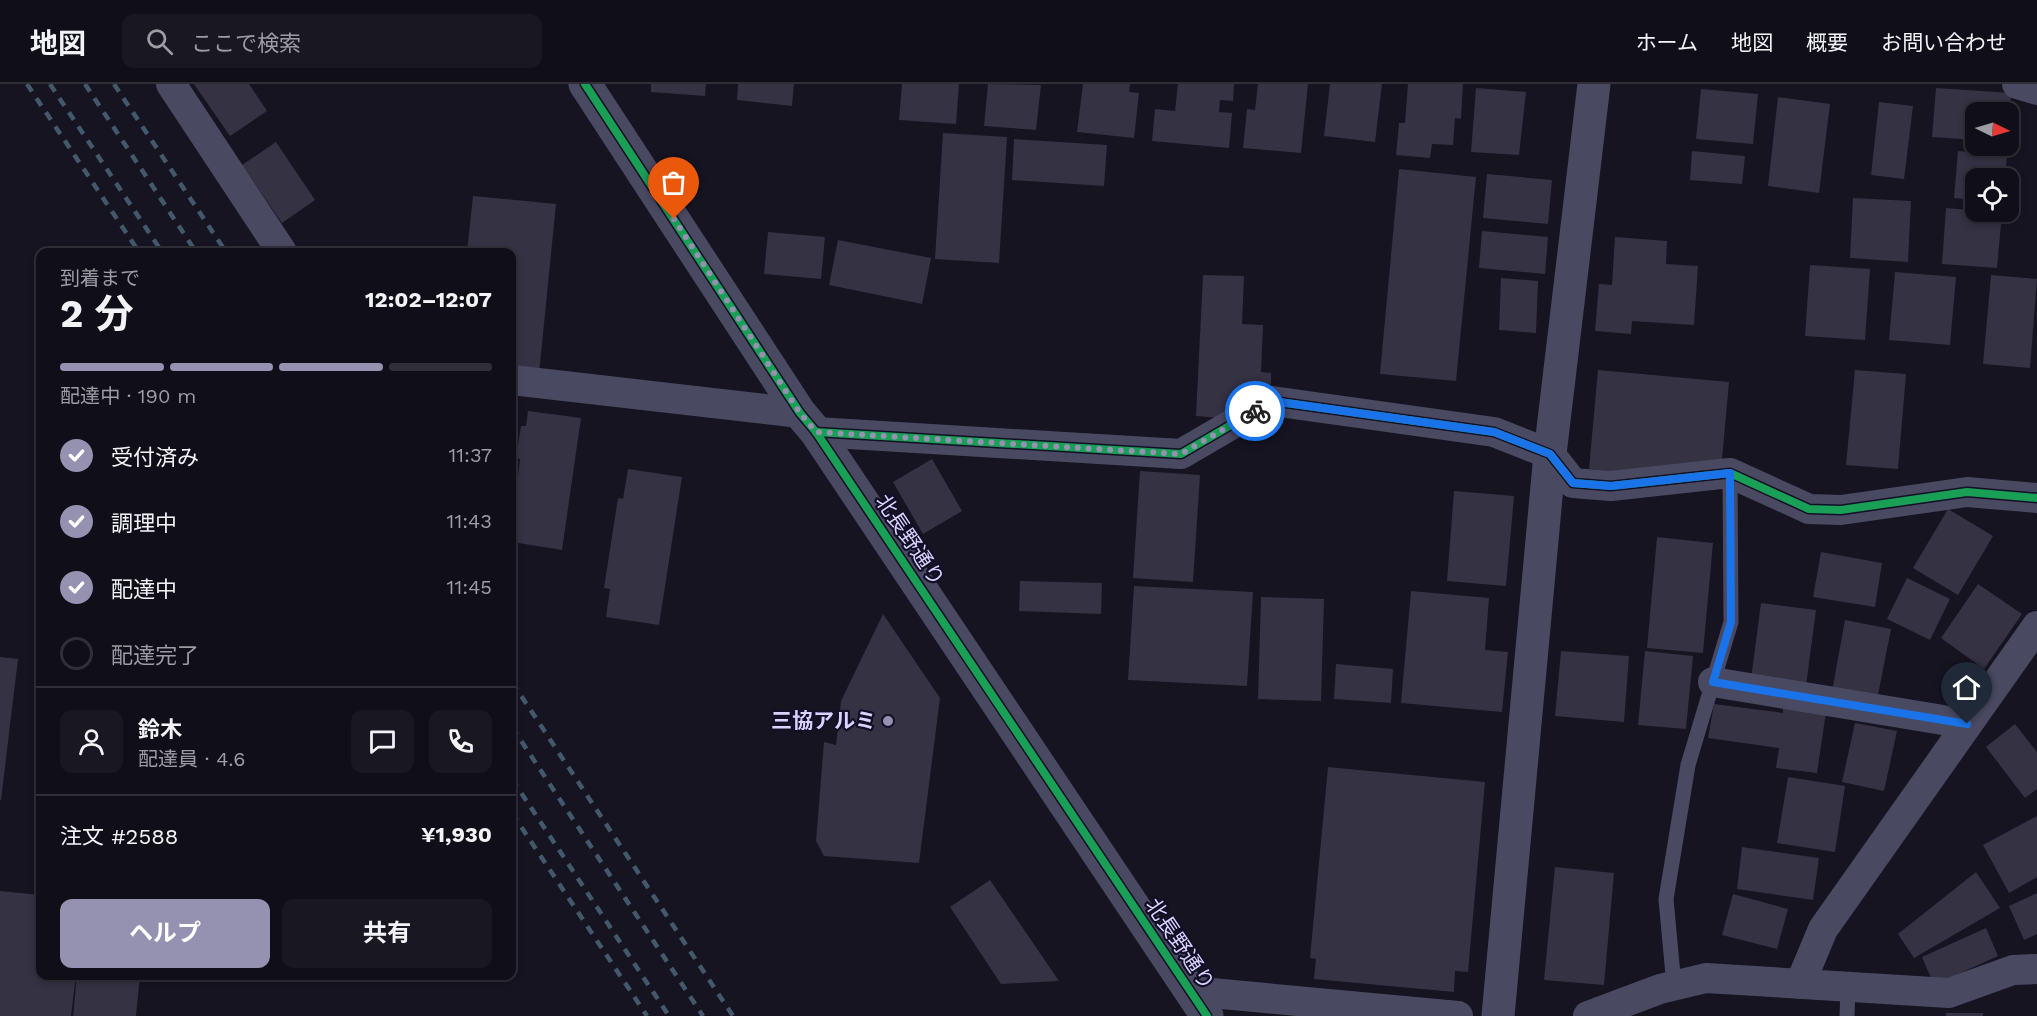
<!DOCTYPE html>
<html lang="ja">
<meta charset="utf-8">
<style>
:root{--surface:#100f19;--page:#191822;--text:#f1f3f6;--muted:#9c9ca2;--line:#302f38;--accent:#9591b1}
body{margin:0;font-family:"Work Sans","Noto Sans JP",sans-serif;background:var(--page);color:var(--text);height:100vh;display:flex;flex-direction:column;font-size:22px;white-space:nowrap}
*{box-sizing:border-box;margin:0}
p{font-size:20px;color:var(--muted)}
.icon{flex:none;width:33px;height:33px;fill:none;stroke:currentColor;stroke-width:2;stroke-linecap:round;stroke-linejoin:round}
.map{position:relative;flex:1;overflow:hidden}
.details{position:absolute;left:36px;top:164px;width:480px;height:732px;display:flex;flex-direction:column;background:var(--surface);border-radius:12px;box-shadow:0 3px 9px #0003,0 0 0 2px var(--line)}
.details>*{flex:none}
.needle{width:39px;rotate:95deg}
.buttons{position:absolute;left:1965px;top:18px;display:grid;gap:12px}
.buttons a{display:grid;place-items:center;width:54px;height:54px;border-radius:12px;background:var(--surface);box-shadow:0 3px 9px #0003,0 0 0 2px var(--line);font-size:30px}
.pin{position:absolute;display:grid;place-items:center;width:51px;height:51px;color:#fff;margin:-62px -26px;border-radius:50% 50% 50% 0;rotate:-45deg;box-shadow:0 0 6px #0007}
.pin .icon{rotate:45deg}
.courier{position:absolute;display:grid;place-items:center;width:60px;height:60px;margin:-30px;border:4px solid #1a73e8;border-radius:50%;background:#fff;color:#222;box-shadow:0 2px 8px #0007}
.head em{font-style:normal;font-weight:700}
.head div{display:flex;flex-direction:column-reverse}
.head{display:flex;align-items:center;justify-content:space-between;height:102px;padding:0 24px}
h1{font-size:39px;font-weight:700;line-height:45px}
.bar{display:grid;grid-template-columns:repeat(4,1fr);gap:9px 6px;align-content:center;height:72px;padding:0 24px}
.bar i{height:8px;border-radius:4px;background:var(--line)}
.bar .active{background:var(--accent)}
.bar p{grid-column:span 4}
.line{display:flex;align-items:center;gap:15px;padding:0 24px;border-top:2px solid var(--line)}
.line div{flex:1}
.round{display:grid;place-items:center;flex:none;width:63px;height:63px;border-radius:12px;background:var(--page)}
ol{padding:0 24px;list-style:none}
li{display:flex;align-items:center;gap:18px;height:66px}
li p{margin-inline-start:auto}
li .icon{padding:6px;border-radius:50%;background:var(--accent);color:#fff;stroke-width:4}
li:last-child{color:var(--muted)}
li i{width:33px;height:33px;border:3px solid var(--line);border-radius:50%}
.action{display:flex;gap:12px;margin-top:auto;padding:12px 24px}
.action a{flex:1;height:69px;border-radius:12px;background:var(--accent);color:#fff;font-size:24px;font-weight:700;line-height:69px;text-align:center}
.action a+a{background:var(--page);color:var(--text)}
header{display:flex;align-items:center;gap:36px;box-sizing:border-box;height:84px;padding:0 30px;background:var(--surface);border-bottom:2px solid var(--line)}
header strong{font-size:28px}
nav{display:flex;gap:33px;margin-inline-start:auto;font-size:21px}
.search{width:420px;height:54px;background:var(--page);display:flex;align-items:center;gap:15px;box-sizing:border-box;padding:0 21px;border-radius:12px;color:var(--muted);font-size:22px}
.map>svg:first-child{display:block}
.building{fill:#343243}
.lines{fill:none;stroke-linecap:round;stroke-linejoin:round}
.service{stroke:#4a4962;stroke-width:15}
.minor{stroke:#4a4962;stroke-width:30}
.tertiary{stroke:#4a4962;stroke-width:33}
.rail{stroke:#43596b;stroke-width:4.5;stroke-dasharray:9 8;stroke-linecap:butt}
.cycleway-casing{stroke:#130f26;stroke-width:11}
.cycleway{stroke:#1a9f57;stroke-width:8}
.done{stroke:#9591b1;stroke-width:6;stroke-dasharray:0 10.8}
.route{stroke:#1a73e8;stroke-width:8}
.poi-dot{fill:#9591b1;stroke:#130f26;stroke-width:2}
.labels{text-anchor:middle;stroke-width:4.5;stroke-linejoin:round;paint-order:stroke}
.street-label{font-size:21px;fill:#d9d4ff;stroke:#130f26}
.poi-label{font-size:21px;font-weight:bold;fill:#d9d4ff;stroke:#130f26;text-anchor:end}
</style>
<header>
<strong>地図</strong>
<div class="search"><svg class="icon" aria-label="search" viewBox="0 0 24 24"><circle cx="10" cy="10" r="6"/><path d="M15 15l6 6"/></svg>ここで検索</div>
<nav><a>ホーム</a><a>地図</a><a>概要</a><a>お問い合わせ</a></nav>
</header>
<div class="map">
<svg width="2037" height="932" viewBox="0 0 2037 932">
<rect width="100%" height="100%" fill="#161421"/>
<g class="building">
<path d="M 194,0 L 249,0 L 267,27 L 230,52 Z"/>
<path d="M 651,0 L 706,0 L 705,12 L 651,8 Z"/>
<path d="M 738,0 L 794,0 L 792,22 L 737,16 Z"/>
<path d="M 902,0 L 959,0 L 956,40 L 899,36 Z"/>
<path d="M 988,0 L 1041,1 L 1036,46 L 984,42 Z"/>
<path d="M 1083,0 L 1130,0 L 1129,8 L 1139,9 L 1134,54 L 1077,48 Z"/>
<path d="M 1178,0 L 1234,0 L 1233,17 L 1220,16 L 1219,28 L 1232,29 L 1229,64 L 1152,57 L 1155,25 L 1175,27 Z"/>
<path d="M 1258,0 L 1308,0 L 1301,69 L 1243,64 L 1247,25 L 1255,26 Z"/>
<path d="M 1330,0 L 1382,0 L 1375,58 L 1324,52 Z"/>
<path d="M 1408,0 L 1463,0 L 1461,35 L 1455,34 L 1453,61 L 1432,60 L 1430,74 L 1396,71 L 1399,39 L 1405,39 Z"/>
<path d="M 1476,4 L 1526,8 L 1519,71 L 1471,68 Z"/>
<path d="M 1936,4 L 2011,9 L 2010,28 L 1976,28 L 1976,56 L 1932,53 Z"/>
<path d="M 1701,5 L 1758,10 L 1753,60 L 1696,55 Z"/>
<path d="M 1778,13 L 1830,20 L 1819,109 L 1768,102 Z"/>
<path d="M 1879,18 L 1913,22 L 1904,95 L 1871,91 Z"/>
<path d="M 943,49 L 1007,53 L 999,179 L 935,175 Z"/>
<path d="M 1014,55 L 1107,61 L 1104,102 L 1012,96 Z"/>
<path d="M 276,58 L 315,116 L 282,139 L 242,81 Z"/>
<path d="M 1692,67 L 1745,72 L 1742,100 L 1690,96 Z"/>
<path d="M 1958,67 L 2007,72 L 2005,94 L 1976,94 L 1976,116 L 1954,114 Z"/>
<path d="M 1399,85 L 1476,93 L 1456,297 L 1380,290 Z"/>
<path d="M 1487,90 L 1552,96 L 1548,140 L 1483,134 Z"/>
<path d="M 473,112 L 556,120 L 539,290 L 512,288 L 512,168 L 467,168 Z"/>
<path d="M 1853,114 L 1911,117 L 1908,178 L 1850,174 Z"/>
<path d="M 1946,124 L 2002,129 L 1997,184 L 1942,180 Z"/>
<path d="M 1482,147 L 1548,153 L 1545,190 L 1479,184 Z"/>
<path d="M 768,148 L 825,153 L 821,195 L 764,190 Z"/>
<path d="M 1615,153 L 1667,157 L 1666,180 L 1698,182 L 1694,241 L 1632,237 L 1631,250 L 1595,247 L 1599,200 L 1612,201 Z"/>
<path d="M 838,156 L 931,174 L 922,220 L 829,201 Z"/>
<path d="M 1810,181 L 1870,185 L 1865,256 L 1805,252 Z"/>
<path d="M 1895,188 L 1956,193 L 1950,261 L 1889,256 Z"/>
<path d="M 1203,191 L 1244,192 L 1242,240 L 1263,241 L 1261,288 L 1271,289 L 1271,300 L 1221,334 L 1196,332 Z"/>
<path d="M 1991,191 L 2037,195 L 2030,284 L 1983,280 Z"/>
<path d="M 1501,194 L 1538,197 L 1536,249 L 1499,246 Z"/>
<path d="M 1598,286 L 1729,298 L 1720,397 L 1589,385 Z"/>
<path d="M 1855,286 L 1906,290 L 1898,385 L 1846,381 Z"/>
<path d="M 528,327 L 581,334 L 562,466 L 512,458 L 512,409 L 516,409 L 520,375 L 516,374 L 521,342 L 526,342 Z"/>
<path d="M 932,375 L 962,427 L 923,450 L 893,398 Z"/>
<path d="M 628,385 L 682,393 L 659,541 L 606,533 L 610,505 L 604,504 L 618,414 L 623,415 Z"/>
<path d="M 1140,387 L 1200,391 L 1193,498 L 1133,494 Z"/>
<path d="M 1454,407 L 1514,412 L 1506,502 L 1447,497 Z"/>
<path d="M 1948,425 L 1993,452 L 1958,511 L 1913,484 Z"/>
<path d="M 1657,453 L 1713,459 L 1703,569 L 1647,564 Z"/>
<path d="M 1821,468 L 1882,479 L 1875,523 L 1813,513 Z"/>
<path d="M 1907,494 L 1950,515 L 1930,556 L 1887,535 Z"/>
<path d="M 1020,497 L 1102,499 L 1101,530 L 1019,527 Z"/>
<path d="M 1978,500 L 2022,530 L 1984,585 L 1941,554 Z"/>
<path d="M 1134,502 L 1253,508 L 1247,602 L 1128,596 Z"/>
<path d="M 1411,507 L 1489,514 L 1485,566 L 1508,568 L 1502,628 L 1401,619 Z"/>
<path d="M 1261,513 L 1324,515 L 1321,617 L 1258,615 Z"/>
<path d="M 1761,519 L 1816,526 L 1806,602 L 1751,595 Z"/>
<path d="M 883,530 L 940,614 L 919,779 L 824,772 L 816,757 L 824,658 L 836,661 L 841,617 Z"/>
<path d="M 1845,536 L 1891,545 L 1877,616 L 1832,607 Z"/>
<path d="M 1561,567 L 1629,572 L 1624,638 L 1555,632 Z"/>
<path d="M 1645,567 L 1693,572 L 1686,645 L 1638,641 Z"/>
<path d="M 0,573 L 18,575 L 1,716 L 0,716 Z"/>
<path d="M 1336,580 L 1393,585 L 1391,619 L 1334,615 Z"/>
<path d="M 1714,620 L 1783,629 L 1783,622 L 1826,628 L 1817,689 L 1776,684 L 1779,664 L 1708,654 Z"/>
<path d="M 1855,639 L 1897,647 L 1884,707 L 1842,698 Z"/>
<path d="M 2015,640 L 2037,668 L 2037,705 L 2025,714 L 1986,663 Z"/>
<path d="M 1328,683 L 1485,698 L 1468,888 L 1455,887 L 1454,908 L 1314,895 L 1316,875 L 1310,874 Z"/>
<path d="M 1788,693 L 1845,702 L 1835,768 L 1777,759 Z"/>
<path d="M 2037,732 L 2037,793 L 2009,809 L 1983,761 Z"/>
<path d="M 1742,763 L 1819,774 L 1813,816 L 1737,805 Z"/>
<path d="M 1555,783 L 1614,789 L 1604,901 L 1544,896 Z"/>
<path d="M 1976,788 L 2000,824 L 1914,874 L 1898,850 Z"/>
<path d="M 990,796 L 1059,897 L 1001,900 L 950,823 Z"/>
<path d="M 0,807 L 40,811 L 40,891 L 76,891 L 71,932 L 0,932 Z"/>
<path d="M 2037,809 L 2037,850 L 2024,856 L 2009,822 Z"/>
<path d="M 1733,810 L 1788,825 L 1777,865 L 1722,851 Z"/>
<path d="M 1986,844 L 1998,872 L 1934,901 L 1922,873 Z"/>
<path d="M 77,891 L 140,891 L 136,932 L 73,932 Z"/>
<rect x="1946" y="929" width="37" height="3"/>
</g>
<g class="lines">
<g class="service">
<path d="M 1674,902 L 1666,815 L 1688,681 L 1731,538 L 1730,389"/>
<path d="M 1847,932 L 1848,904"/>
</g>
<g class="minor">
<path d="M 171,0 L 282,168"/>
<path d="M 2017,0 L 2037,6"/>
<path d="M 512,296 L 800,329"/>
<path d="M 816,348 L 1181,370 L 1272,317 L 1494,348 L 1550,370 L 1573,399 L 1611,402 L 1730,389 L 1809,425 L 1841,426 L 1967,408 L 2037,414"/>
<path d="M 1713,598 L 1967,640"/>
<path d="M 1800,900 L 1823,845 L 2037,542"/>
<path d="M 1190,907 L 1458,932"/>
<path d="M 1588,932 L 1660,905 L 1706,894 L 1949,909 L 2013,886 L 2037,885"/>
</g>
<g class="tertiary">
<path d="M 585,0 L 800,329 L 816,348 L 1207,932"/>
<path d="M 1498,932 L 1550,370 L 1594,0"/>
</g>
<g class="rail">
<path d="M 27,0 L 139,168"/>
<path d="M 50,0 L 162,168"/>
<path d="M 85,0 L 196,168"/>
<path d="M 114,0 L 226,168"/>
<path d="M 512,598 L 733,932"/>
<path d="M 512,643 L 703,932"/>
<path d="M 512,695 L 669,932"/>
<path d="M 512,729 L 647,932"/>
</g>
<g class="cycleway-casing">
<g id="cycleway">
<path d="M 585,0 L 800,329 L 816,348 L 1207,932"/>
<path d="M 816,348 L 1181,370 L 1272,317 L 1494,348 L 1550,370 L 1573,399 L 1611,402 L 1730,389 L 1809,425 L 1841,426 L 1967,408 L 2037,414"/>
</g>
</g>
<use href="#cycleway" class="cycleway"/>
</g>
<g class="lines">
<path class="done" d="M 674,135 L 800,329 L 816,348 L 1181,370 L 1255,327"/>
<path class="route" d="M 1255,327 L 1272,317 L 1494,348 L 1550,370 L 1573,399 L 1611,402 L 1730,389 L 1731,538 L 1713,598 L 1967,640"/>
</g>
<circle class="poi-dot" cx="888" cy="637" r="6"/>
<g class="labels">
<g class="street-label">
<text transform="translate(910 456) rotate(56)" y="7">北長野通り</text>
<text transform="translate(1180 860) rotate(56)" y="7">北長野通り</text>
</g>
<g class="poi-label">
<text x="876" y="644">三協アルミ</text>
</g>
</g>
</svg>
<div class="buttons">
<a><svg class="needle" viewBox="-14 -14 28 28"><path d="M0-13l5 13h-10z" fill="#e53935"/><path d="M0 13l5-13h-10z" fill="#9c9ca2"/></svg></a>
<a><svg class="icon" aria-label="locate" viewBox="0 0 24 24"><circle cx="12" cy="12" r="6"/><path d="M12 2v4M12 18v4M2 12h4M18 12h4"/></svg></a>
</div>
<div class="pin" style="left:674px;top:135px;background:#ea580c"><svg class="icon" aria-label="bag" viewBox="0 0 24 24"><path d="M5 8h14l-1 12H6zM9 8a3 3 0 0 1 6 0"/></svg></div>
<div class="pin" style="left:1967px;top:640px;background:#1f2937"><svg class="icon" aria-label="home" viewBox="0 0 24 24"><path d="M3 11l9-7 9 7M6 9v11h12V9"/></svg></div>
<div class="courier" style="left:1255px;top:327px"><svg class="icon" aria-label="bike" viewBox="0 0 24 24"><circle cx="6" cy="16" r="4"/><circle cx="18" cy="16" r="4"/><path d="M6 16l4-8h5l3 8M10 8l3 8H6M13 5h3"/></svg></div>
<section class="details">
<div class="head"><div><h1>2 分</h1><p>到着まで</p></div><em>12:02–12:07</em></div>
<div class="bar"><i class="active"></i><i class="active"></i><i class="active"></i><i></i><p>配達中 · 190 m</p></div>
<ol>
<li><svg class="icon" aria-label="check" viewBox="0 0 24 24"><path d="M5 12l5 5 9-10"/></svg>受付済み<p>11:37</p></li>
<li><svg class="icon" aria-label="check" viewBox="0 0 24 24"><path d="M5 12l5 5 9-10"/></svg>調理中<p>11:43</p></li>
<li><svg class="icon" aria-label="check" viewBox="0 0 24 24"><path d="M5 12l5 5 9-10"/></svg>配達中<p>11:45</p></li>
<li><i></i>配達完了</li>
</ol>
<div class="line" style="height:108px"><a class="round"><svg class="icon" aria-label="person" viewBox="0 0 24 24"><circle cx="12" cy="8" r="4"/><path d="M4 21q1-7 8-7t8 7"/></svg></a><div><b>鈴木</b><p>配達員 · 4.6</p></div><a class="round"><svg class="icon" aria-label="chat" viewBox="0 0 24 24"><path d="M4 5h16v11H9l-5 4z"/></svg></a><a class="round"><svg class="icon" aria-label="phone" viewBox="0 0 24 24"><path d="M5 4h4l2 5-3 2q2 4 5 5l2-3 5 2v4C11 20 4 13 5 4z"/></svg></a></div>
<div class="line" style="height:78px"><div>注文 #2588</div><b>¥1,930</b></div>
<div class="action"><a>ヘルプ</a><a>共有</a></div>
</section>
</div>
